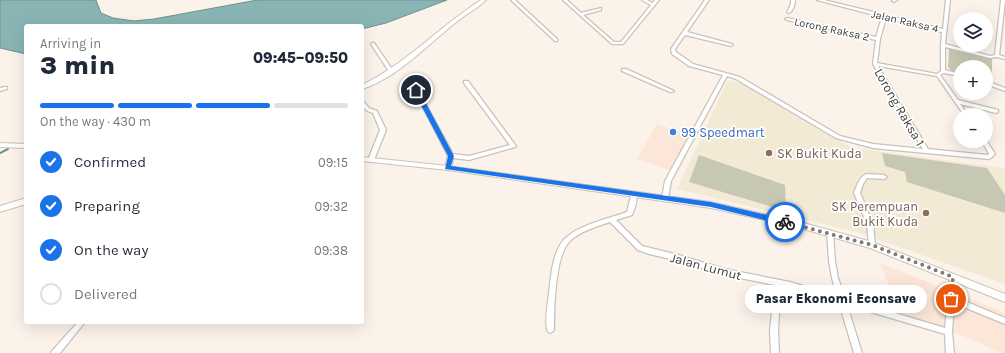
<!DOCTYPE html>
<meta charset="utf-8">
<style>
:root{--surface:#fff;--page:#f6f6f7;--text:#1f2937;--muted:#747a83;--line:#e0e1e3;--accent:#1a73e8}
body{margin:0;font-family:Karla,sans-serif;background:var(--page);color:var(--text);height:100vh;display:flex;flex-direction:column;font-size:15px;white-space:nowrap}
*{box-sizing:border-box;margin:0}
p{font-size:13px;color:var(--muted)}
.icon{flex:none;width:22px;height:22px;fill:none;stroke:currentColor;stroke-width:2;stroke-linecap:round;stroke-linejoin:round}
.map{position:relative;flex:1;overflow:hidden}
.details{position:absolute;left:24px;top:24px;width:340px;height:300px;display:flex;flex-direction:column;background:var(--surface);border-radius:4px;box-shadow:0 4px 16px #0002}
.details>*{flex:none}
.buttons{position:absolute;left:953px;top:12px;display:grid;gap:8px}
.buttons a{display:grid;place-items:center;width:40px;height:40px;border-radius:50%;background:var(--surface);box-shadow:0 4px 16px #0002;font-size:20px}
.pin{position:absolute;display:grid;place-items:center;width:34px;height:34px;color:#fff;margin:-17px;border:2px solid #fff;border-radius:50%;box-shadow:0 1px 4px #0007}
.courier{position:absolute;display:grid;place-items:center;width:40px;height:40px;margin:-20px;border:3px solid #1a73e8;border-radius:50%;background:#fff;color:#222;box-shadow:0 1px 5px #0007}
.bubble{position:absolute;height:28px;border-radius:14px;background:var(--surface);box-shadow:0 4px 16px #0002;font-size:13px;font-weight:800;line-height:28px;text-align:center}
.overview em{font-style:normal;font-weight:800}
.overview div{display:flex;flex-direction:column-reverse}
.overview{display:flex;align-items:center;justify-content:space-between;height:68px;padding:0 16px}
h1{font-size:26px;font-weight:800;line-height:30px}
.bar{display:grid;grid-template-columns:repeat(4,1fr);gap:6px 4px;align-content:center;height:48px;padding:0 16px}
.bar i{height:5px;border-radius:3px;background:var(--line)}
.bar .current{background:var(--accent)}
.bar p{grid-column:span 4}
ol{padding:0 16px;list-style:none}
li{display:flex;align-items:center;gap:12px;height:44px}
li p{margin-inline-start:auto}
li .icon{padding:4px;border-radius:50%;background:var(--accent);color:#fff;stroke-width:4}
li:last-child{color:var(--muted)}
li i{width:22px;height:22px;border:2px solid var(--line);border-radius:50%}
.map>svg:first-child{display:block}
.commercial{fill:#fbe6d8}
.education{fill:#f3ead5}
.green{fill:#c7c8b3}
.water{fill:#88b5b4;stroke:#72908e}
.lines{fill:none;stroke-linecap:round;stroke-linejoin:round}
.stream{stroke:#72908e;stroke-width:2}
.minor-casing{stroke:#c9c2b9;stroke-width:2.5}
.tertiary-casing{stroke:#c9c2b9;stroke-width:2}
.minor{fill:#fff;fill-rule:evenodd}
.tertiary{fill:#fff;fill-rule:evenodd}
.route{fill:#1a73e8}
.done{stroke:#807b76;stroke-width:4;stroke-dasharray:0 7.2}
.shop-dot{fill:#3f7fe0;stroke:#fff;stroke-width:1.5}
.education-dot{fill:#8d6e63;stroke:#fff;stroke-width:1.5}
.labels{text-anchor:middle;stroke-width:3.5;stroke-linejoin:round;paint-order:stroke}
.far-street-label{font-size:11px;fill:#3e3b37;stroke:#fff}
.street-label{font-size:13px;fill:#3e3b37;stroke:#fff}
.shop-label{font-size:13px;fill:#366cbe;stroke:#fff;text-anchor:start}
.education-label{font-size:13px;fill:#785e54;stroke:#fff;text-anchor:start}
</style>
<div class="map">
<svg width="1005" height="353" viewBox="0 0 1005 353">
<rect width="100%" height="100%" fill="#fbf3ea"/>
<g class="commercial">
<path d="M 657,124 L 689,135 L 671,171 L 637,159 Z"/>
<path d="M 880,263 L 1005,313 L 1005,353 L 1002,353 L 940,326 L 900,315 Z"/>
</g>
<path class="education" d="M 728,80 L 745,85 L 853,148 L 1005,168 L 1005,284 L 856,232 L 677,189 Z"/>
<g class="green">
<path d="M 949,47 L 992,58 L 992,82 L 986,80 L 986,67 L 960,67 L 960,73 L 952,71 L 948,67 Z"/>
<path d="M 882,153 L 987,168 L 1005,195 L 1005,213 L 907,182 L 905,172 L 885,166 Z"/>
<path d="M 699,155 L 785,185 L 786,211 L 689,182 Z"/>
</g>
<path class="water" d="M 0,0 L 96,0 L 101,13 L 113,18 L 134,21 L 154,19 L 257,0 L 447,0 L 386,23 L 362,29 L 362,26 L 26,26 L 26,54 L 0,48 Z"/>
<g class="lines">
<path class="stream" d="M 0,153 L 8,149"/>
<g class="minor-casing">
<g id="minor">
<path d="M 511,0 L 515,0 L 557,39 L 557,41 L 555,41 Z"/>
<path d="M 563,0 L 567,0 L 581,13 L 601,8 L 601,10 L 583,15 L 614,42 L 621,42 L 651,5 L 642,0 L 647,0 L 652,3 L 655,0 L 659,0 L 623,44 L 612,44 Z"/>
<path d="M 705,0 L 709,0 L 687,32 L 732,44 L 733,45 L 731,46 L 685,35 L 675,49 L 676,52 L 693,64 L 740,77 L 840,136 L 873,144 L 923,149 L 873,64 L 876,40 L 787,20 L 785,19 L 787,18 L 876,37 L 882,17 L 817,0 L 824,0 L 943,29 L 946,0 L 950,0 L 945,44 L 990,56 L 995,55 L 1001,0 L 1005,0 L 999,55 L 1005,57 L 1005,59 L 997,57 L 990,58 L 945,47 L 945,70 L 960,74 L 960,76 L 944,73 L 940,75 L 958,100 L 998,110 L 998,112 L 996,113 L 960,104 L 968,115 L 964,115 L 937,76 L 878,66 L 928,149 L 988,155 L 989,154 L 982,141 L 986,141 L 986,140 L 995,154 L 991,158 L 989,159 L 873,148 L 836,138 L 736,79 L 727,76 L 671,181 L 668,198 L 667,199 L 663,199 L 662,198 L 665,181 L 723,75 L 689,66 L 672,54 L 671,49 ZM 886,18 L 942,32 L 941,45 L 941,71 L 937,74 L 877,63 L 880,39 Z"/>
<path d="M 791,0 L 795,0 C 795,4 793,11 789,13 L 787,12 L 791,4 Z"/>
<path d="M 893,0 L 897,0 L 894,2 L 892,1 Z"/>
<path d="M 372,43 L 374,43 L 394,72 L 394,73 L 390,73 L 371,44 Z"/>
<path d="M 622,69 L 626,69 L 674,91 L 672,92 L 670,92 L 622,71 Z"/>
<path d="M 464,81 L 468,81 L 516,146 L 515,147 L 469,160 L 453,158 L 451,168 L 448,170 L 445,168 L 448,156 L 414,90 L 414,89 L 416,89 L 418,90 L 453,154 L 469,156 L 510,145 L 464,83 Z"/>
<path d="M 986,81 L 1005,88 L 1005,91 L 986,84 Z"/>
<path d="M 5,87 L 7,87 L 7,89 L 0,91 L 0,88 Z"/>
<path d="M 362,102 L 364,102 L 369,108 L 377,111 L 386,130 L 374,160 L 371,162 L 368,160 L 380,130 L 373,113 C 367,111 362,109 362,102 Z"/>
<path d="M 866,174 L 884,175 L 887,177 L 884,179 L 867,178 L 863,184 L 860,193 L 873,224 L 875,245 L 874,247 L 870,247 L 869,245 L 867,224 L 854,193 C 857,185 859,178 866,174 Z"/>
<path d="M 634,192 L 636,193 C 638,200 635,208 632,215 L 616,220 L 642,246 L 675,254 L 725,269 L 790,282 L 837,296 L 832,278 L 829,261 L 827,233 L 828,231 L 832,231 L 833,233 L 835,261 L 838,278 L 845,298 L 945,328 L 950,277 L 951,275 L 953,274 L 955,275 L 956,277 L 955,297 L 1005,318 L 1005,324 L 954,303 L 952,332 L 954,353 L 946,353 L 945,334 L 847,305 L 862,353 L 854,353 L 839,303 L 790,288 L 781,286 L 778,330 L 779,353 L 771,353 L 770,330 L 775,285 L 725,275 L 675,260 L 649,254 L 638,250 L 610,222 C 598,226 578,232 569,242 C 555,257 554,310 554,330 L 552,332 L 550,333 L 548,332 C 544,324 548,302 549,293 C 551,277 552,259 560,245 C 571,226 608,219 627,212 C 629,205 630,198 632,193 Z"/>
<path d="M 78,322 L 85,322 L 60,353 L 51,353 L 52,351 Z"/>
</g>
</g>
<g class="tertiary-casing">
<g id="tertiary">
<path d="M 481,0 L 486,0 C 477,9 464,15 454,24 C 426,46 397,78 362,89 L 362,85 C 407,63 439,27 481,0 Z"/>
<path d="M 0,143 L 26,144 L 26,148 L 0,147 Z"/>
<path d="M 362,157 L 448,166 L 711,202 L 800,222 L 872,242 L 1005,294 L 1005,302 L 870,248 L 800,228 L 711,208 L 448,170 L 362,161 Z"/>
<path d="M 26,198 L 26,204 L 0,212 L 0,206 Z"/>
</g>
</g>
<use href="#minor" class="minor"/>
<use href="#tertiary" class="tertiary"/>
</g>
<path class="route" d="M 416,89 L 419,90 L 454,156 L 451,166 L 711,202 L 785,219 L 788,222 L 785,225 L 711,207 L 445,169 L 448,156 L 413,90 Z"/>
<g class="lines">
<path class="done" d="M 785,222 L 872,245 L 953,277 L 951,299"/>
</g>
<circle class="shop-dot" cx="673" cy="132" r="4"/>
<g class="education-dot">
<circle cx="769" cy="153" r="4"/>
<circle cx="926" cy="213" r="4"/>
</g>
<g class="labels">
<g class="far-street-label">
<text transform="translate(905 21) rotate(13)" y="4">Jalan Raksa 4</text>
<text transform="translate(832 29) rotate(12)" y="4">Lorong Raksa 2</text>
</g>
<g class="street-label">
<text transform="translate(900 107) rotate(60)" y="5">Lorong Raksa 1</text>
<text transform="translate(706 266) rotate(15)" y="5">Jalan Lumut</text>
</g>
<g class="shop-label">
<text x="681" y="137">99 Speedmart</text>
</g>
<g class="education-label">
<text x="777" y="158">SK Bukit Kuda</text>
<text x="918" y="211" text-anchor="end">SK Perempuan<tspan x="918" dy="15">Bukit Kuda</tspan></text>
</g>
</g>
</svg>
<div class="buttons">
<a><svg class="icon" aria-label="layers" viewBox="0 0 24 24"><path d="M12 4l9 5-9 5-9-5zM3 14l9 5 9-5"/></svg></a>
<a>+</a>
<a>−</a>
</div>
<div class="pin" style="left:951px;top:299px;background:#ea580c"><svg class="icon" aria-label="bag" viewBox="0 0 24 24"><path d="M5 8h14l-1 12H6zM9 8a3 3 0 0 1 6 0"/></svg></div>
<div class="pin" style="left:416px;top:90px;background:#1f2937"><svg class="icon" aria-label="home" viewBox="0 0 24 24"><path d="M3 11l9-7 9 7M6 9v11h12V9"/></svg></div>
<div class="courier" style="left:785px;top:222px"><svg class="icon" aria-label="bike" viewBox="0 0 24 24"><circle cx="6" cy="16" r="4"/><circle cx="18" cy="16" r="4"/><path d="M6 16l4-8h5l3 8M10 8l3 8H6M13 5h3"/></svg></div>
<div class="bubble" style="left:745px;top:285px;width:182px">Pasar Ekonomi Econsave</div>
<section class="details">
<div class="overview"><div><h1>3 min</h1><p>Arriving in</p></div><em>09:45–09:50</em></div>
<div class="bar"><i class="current"></i><i class="current"></i><i class="current"></i><i></i><p>On the way · 430 m</p></div>
<ol>
<li><svg class="icon" aria-label="check" viewBox="0 0 24 24"><path d="M5 12l5 5 9-10"/></svg>Confirmed<p>09:15</p></li>
<li><svg class="icon" aria-label="check" viewBox="0 0 24 24"><path d="M5 12l5 5 9-10"/></svg>Preparing<p>09:32</p></li>
<li><svg class="icon" aria-label="check" viewBox="0 0 24 24"><path d="M5 12l5 5 9-10"/></svg>On the way<p>09:38</p></li>
<li><i></i>Delivered</li>
</ol>
</section>
</div>
